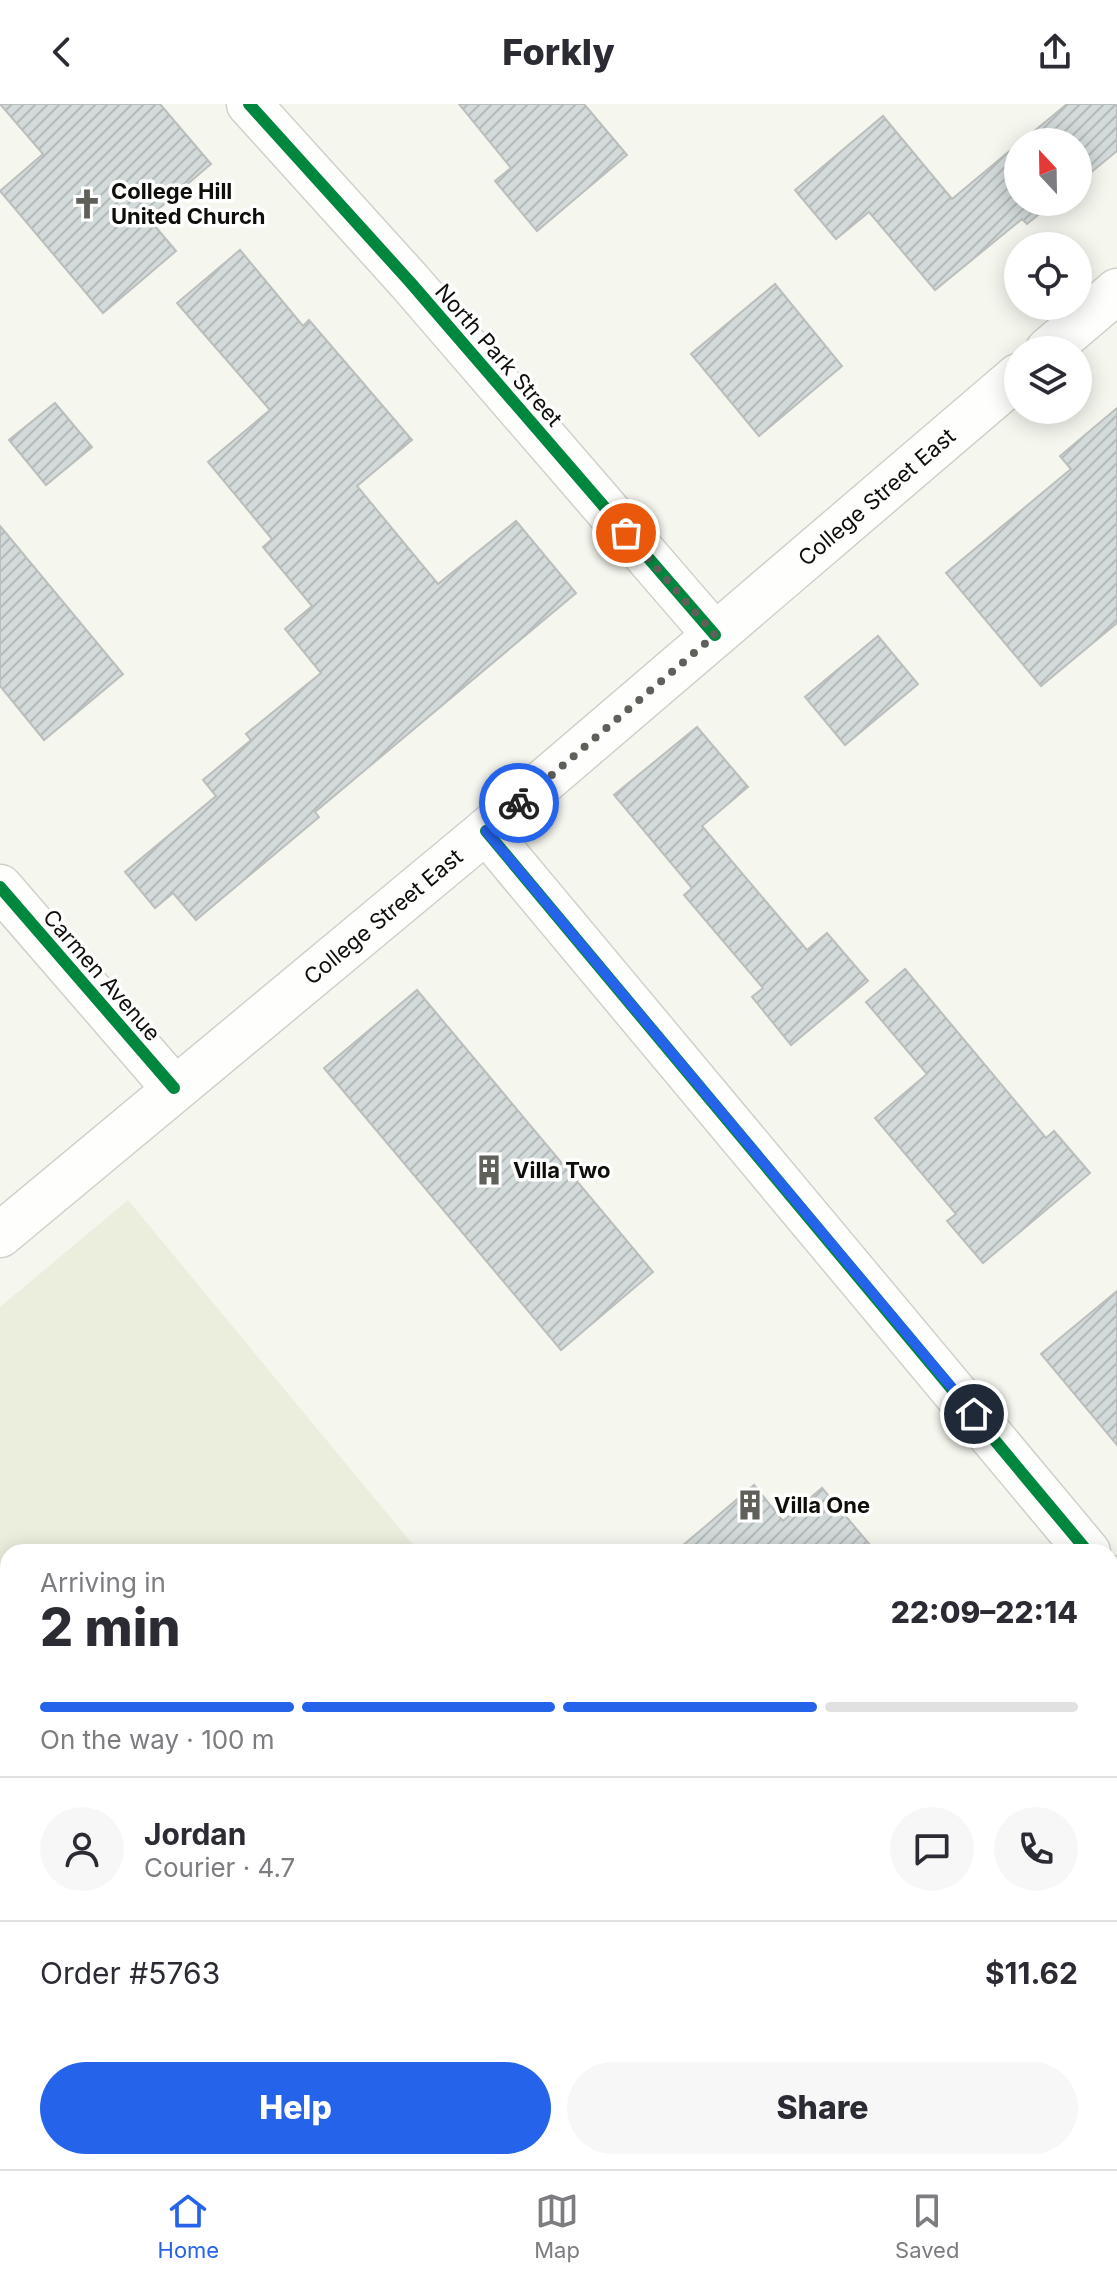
<!DOCTYPE html>
<meta charset="utf-8">
<style>
:root{--surface:#fff;--page:#f7f7f7;--text:#2b2b33;--muted:#7c7c81;--line:#e1e1e2;--accent:#2563eb}
body{margin:0;font-family:Inter,sans-serif;background:var(--page);color:var(--text);height:100vh;display:flex;flex-direction:column;font-size:30px;white-space:nowrap}
*{box-sizing:border-box;margin:0}
p{font-size:26px;color:var(--muted)}
.icon{flex:none;width:44px;height:44px;fill:none;stroke:currentColor;stroke-width:2;stroke-linecap:round;stroke-linejoin:round}
.map{position:relative;flex:1;overflow:hidden}
.side{position:absolute;left:0px;top:1440px;width:1118px;height:626px;display:flex;flex-direction:column;background:var(--surface);border-radius:24px 24px 0 0;box-shadow:0 4px 20px #0003}
.side>*{flex:none}
.needle{width:52px;rotate:338deg}
.controls{position:absolute;left:1004px;top:24px;display:grid;gap:16px}
.controls a{display:grid;place-items:center;width:88px;height:88px;border-radius:50%;background:var(--surface);box-shadow:0 4px 20px #0003;font-size:40px}
.pin{position:absolute;display:grid;place-items:center;width:68px;height:68px;color:#fff;margin:-34px;border:4px solid #fff;border-radius:50%;box-shadow:0 2px 8px #0007}
.courier{position:absolute;display:grid;place-items:center;width:80px;height:80px;margin:-40px;border:6px solid #2563eb;border-radius:50%;background:#fff;color:#222;box-shadow:0 2px 10px #0007}
.overview em{font-style:normal;font-weight:800}
.overview div{display:flex;flex-direction:column-reverse}
.overview{display:flex;align-items:center;justify-content:space-between;height:136px;padding:0 40px}
h1{font-size:52px;font-weight:800;line-height:60px}
.bar{display:grid;grid-template-columns:repeat(4,1fr);gap:12px 8px;align-content:center;height:96px;padding:0 40px}
.bar i{height:10px;border-radius:6px;background:var(--line)}
.bar .current{background:var(--accent)}
.bar p{grid-column:span 4}
.line{display:flex;align-items:center;gap:20px;padding:0 40px;border-top:2px solid var(--line)}
.line div{flex:1}
.round{display:grid;place-items:center;flex:none;width:84px;height:84px;border-radius:42px;background:var(--page)}
.primary-button{display:flex;gap:16px;margin-top:auto;padding:16px 40px}
.primary-button a{flex:1;height:92px;border-radius:48px;background:var(--accent);color:#fff;font-size:32px;font-weight:800;line-height:92px;text-align:center}
.primary-button a+a{background:var(--page);color:var(--text)}
header{display:flex;justify-content:space-between;align-items:center;height:104px;padding:0 40px;background:var(--surface);font-size:36px;font-weight:800}
.menu{display:flex;justify-content:space-around;align-items:center;height:112px;border-top:2px solid var(--line);background:var(--surface);font-size:22px;color:var(--muted)}
.menu a{display:grid;justify-items:center;gap:4px}
.menu .current{color:var(--accent)}
.map>svg:first-child{display:block}
.built{fill:#ebeddd}
.building{fill:url(#building-hatch);stroke:#bbbebc;stroke-width:2}
.lines{fill:none;stroke-linecap:round;stroke-linejoin:round}
.minor-casing{stroke:#d0d1cb;stroke-width:47}
.tertiary-casing{stroke:#d0d1cb;stroke-width:47}
.secondary-casing{stroke:#d0d1cb;stroke-width:47}
.primary-casing{stroke:#d0d1cc;stroke-width:47}
.minor{stroke:#fefefc;stroke-width:44}
.tertiary{stroke:#fefefc;stroke-width:44}
.secondary{stroke:#fefefc;stroke-width:44}
.primary{stroke:#e0e1d7;stroke-width:44}
.cycleway-casing{stroke:#fff;stroke-width:17}
.cycleway{stroke:#00873e;stroke-width:12}
.done{stroke:#5f605a;stroke-width:8;stroke-dasharray:0 14.4}
.route{stroke:#2563eb;stroke-width:10}
.labels{text-anchor:middle;stroke-width:7;stroke-linejoin:round;paint-order:stroke}
.poi-label{font-size:22px;font-weight:bold;fill:#0e0f0a;stroke:#fff;text-anchor:start}
.street-label{font-size:22px;fill:#0e0f0a;stroke:#fff}
</style>
<header><svg class="icon" aria-label="back" viewBox="0 0 24 24"><path d="M15 5l-7 7 7 7"/></svg>Forkly<svg class="icon" aria-label="share" viewBox="0 0 24 24"><path d="M12 15V3M7 8l5-5 5 5M5 13v7h14v-7"/></svg></header>
<div class="map">
<svg width="1117" height="2065" viewBox="0 0 1117 2065">
<defs>
<pattern id="building-hatch" width="6" height="6" patternUnits="userSpaceOnUse" patternTransform="scale(2)"><rect width="6" height="6" fill="#d3dada"/><path d="M-1 1l2-2M0 6l6-6M5 7l2-2" fill="none" stroke="#b4baba"/></pattern>
</defs>
<rect width="100%" height="100%" fill="#f5f6ee"/>
<g class="built">
<path d="M 128,1096 L 419,1448 L 8,1448 L 8,1703 L 0,1696 L 0,1203 Z"/>
<path d="M 380,2058 L 925,2058 L 930,2065 L 387,2065 Z"/>
</g>
<g class="building">
<path d="M 0,0 L 160,0 L 211,60 L 148,114 L 176,147 L 103,209 L 0,87 L 43,50 Z"/>
<path d="M 459,0 L 584,0 L 627,51 L 537,127 L 495,77 L 511,64 Z"/>
<path d="M 1067,0 L 1117,0 L 1117,47 L 1078,79 L 1078,38 L 1021,38 Z"/>
<path d="M 883,12 L 952,95 L 1018,40 L 1018,98 L 1054,98 L 1027,120 L 1022,115 L 935,186 L 869,108 L 836,135 L 795,86 Z"/>
<path d="M 240,146 L 303,222 L 309,216 L 412,336 L 357,382 L 438,480 L 516,417 L 576,489 L 315,708 L 319,713 L 196,816 L 173,789 L 155,804 L 125,768 L 216,692 L 203,676 L 251,636 L 246,630 L 321,569 L 285,525 L 312,502 L 263,443 L 272,435 L 208,358 L 270,306 L 177,199 Z"/>
<path d="M 775,180 L 842,262 L 759,332 L 691,250 Z"/>
<path d="M 55,299 L 92,343 L 46,381 L 9,336 Z"/>
<path d="M 1117,304 L 1117,519 L 1041,582 L 946,469 L 1071,365 L 1060,352 Z"/>
<path d="M 0,422 L 123,570 L 44,636 L 0,582 Z"/>
<path d="M 878,532 L 918,580 L 845,641 L 805,593 Z"/>
<path d="M 697,623 L 748,683 L 702,722 L 807,846 L 827,829 L 868,877 L 791,941 L 752,893 L 763,884 L 684,791 L 692,784 L 614,691 Z"/>
<path d="M 905,865 L 1046,1034 L 1054,1027 L 1090,1069 L 983,1159 L 947,1117 L 956,1110 L 875,1014 L 927,970 L 866,898 Z"/>
<path d="M 417,886 L 653,1168 L 561,1246 L 324,964 Z"/>
<path d="M 1117,1187 L 1117,1341 L 1041,1250 Z"/>
<path d="M 754,1381 L 783,1417 L 822,1384 L 876,1448 L 675,1448 Z"/>
</g>
<g class="lines">
<g class="minor-casing">
<g id="minor">
<path d="M 486,727 L 1088,1448"/>
<path d="M 0,783 L 174,984"/>
<path d="M 1110,1474 L 1117,1482"/>
</g>
</g>
<g class="tertiary-casing">
<path id="tertiary" d="M 249,0 L 410,178 L 715,531"/>
</g>
<g class="secondary-casing">
<g id="secondary">
<path d="M 1048,246 L 1117,187"/>
<path id="s1" d="M 0,1131 L 486,727 L 1018,272"/>
</g>
</g>
<g class="primary-casing">
<g id="primary">
<path d="M 0,1890 L 8,1897"/>
<path d="M 184,2058 L 191,2065"/>
</g>
</g>
<use href="#minor" class="minor"/>
<use href="#tertiary" class="tertiary"/>
<use href="#secondary" class="secondary"/>
<use href="#primary" class="primary"/>
<g class="cycleway-casing">
<g id="cycleway">
<path d="M 249,0 L 410,178 L 715,531"/>
<path d="M 486,727 L 1088,1448"/>
<path d="M 0,783 L 174,984"/>
</g>
</g>
<use href="#cycleway" class="cycleway"/>
</g>
<g class="lines">
<path class="done" d="M 519,699 L 715,531 L 626,429"/>
<path class="route" d="M 519,699 L 486,727 L 974,1310"/>
</g>
<defs>
<g id="church-bare" transform="scale(2.4)"><path d="M-1.2-6h2.4v3.5h3.3v2.4h-3.3V6h-2.4V-.1h-3.3v-2.4h3.3Z" fill="#5f605a" stroke="#fff" stroke-width="2.5" paint-order="stroke"/></g>
<g id="building-bare" transform="scale(2.4)"><path d="M-4-6H4V6H1V3H-1V6H-4ZM-2.5-4.3h1.7v1.8h-1.7ZM.8-4.3h1.7v1.8H.8ZM-2.5-1h1.7V.8h-1.7ZM.8-1h1.7V.8H.8Z" fill="#5f605a" stroke="#fff" stroke-width="2.5" paint-order="stroke"/></g>
</defs>
<g fill-rule="evenodd">
<use href="#church-bare" x="87" y="100"/>
<use href="#building-bare" x="489" y="1066"/>
<use href="#building-bare" x="750" y="1401"/>
</g>
<g class="labels">
<g class="poi-label">
<text x="111" y="95">College Hill<tspan x="111" dy="25">United Church</tspan></text>
<text x="513" y="1074">Villa Two</text>
<text x="774" y="1409">Villa One</text>
</g>
<g class="street-label">
<text transform="translate(499 251) rotate(49)" y="8">North Park Street</text>
<text dy="8" stroke="none"><textPath href="#s1" startOffset="1146">College Street East</textPath></text>
<text dy="8" stroke="none"><textPath href="#s1" startOffset="498">College Street East</textPath></text>
<text transform="translate(102 871) rotate(49)" y="8">Carmen Avenue</text>
</g>
</g>
</svg>
<div class="controls">
<a><svg class="needle" viewBox="-14 -14 28 28"><path d="M0-13l5 13h-10z" fill="#e53935"/><path d="M0 13l5-13h-10z" fill="#7c7c81"/></svg></a>
<a><svg class="icon" aria-label="locate" viewBox="0 0 24 24"><circle cx="12" cy="12" r="6"/><path d="M12 2v4M12 18v4M2 12h4M18 12h4"/></svg></a>
<a><svg class="icon" aria-label="layers" viewBox="0 0 24 24"><path d="M12 4l9 5-9 5-9-5zM3 14l9 5 9-5"/></svg></a>
</div>
<div class="pin" style="left:626px;top:429px;background:#ea580c"><svg class="icon" aria-label="bag" viewBox="0 0 24 24"><path d="M5 8h14l-1 12H6zM9 8a3 3 0 0 1 6 0"/></svg></div>
<div class="pin" style="left:974px;top:1310px;background:#1f2937"><svg class="icon" aria-label="home" viewBox="0 0 24 24"><path d="M3 11l9-7 9 7M6 9v11h12V9"/></svg></div>
<div class="courier" style="left:519px;top:699px"><svg class="icon" aria-label="bike" viewBox="0 0 24 24"><circle cx="6" cy="16" r="4"/><circle cx="18" cy="16" r="4"/><path d="M6 16l4-8h5l3 8M10 8l3 8H6M13 5h3"/></svg></div>
<section class="side">
<div class="overview"><div><h1>2 min</h1><p>Arriving in</p></div><em>22:09–22:14</em></div>
<div class="bar"><i class="current"></i><i class="current"></i><i class="current"></i><i></i><p>On the way · 100 m</p></div>
<div class="line" style="height:144px"><a class="round"><svg class="icon" aria-label="person" viewBox="0 0 24 24"><circle cx="12" cy="8" r="4"/><path d="M4 21q1-7 8-7t8 7"/></svg></a><div><b>Jordan</b><p>Courier · 4.7</p></div><a class="round"><svg class="icon" aria-label="chat" viewBox="0 0 24 24"><path d="M4 5h16v11H9l-5 4z"/></svg></a><a class="round"><svg class="icon" aria-label="phone" viewBox="0 0 24 24"><path d="M5 4h4l2 5-3 2q2 4 5 5l2-3 5 2v4C11 20 4 13 5 4z"/></svg></a></div>
<div class="line" style="height:104px"><div>Order #5763</div><b>$11.62</b></div>
<div class="primary-button"><a>Help</a><a>Share</a></div>
</section>
</div>
<nav class="menu">
<a class="current"><svg class="icon" aria-label="home" viewBox="0 0 24 24"><path d="M3 11l9-7 9 7M6 9v11h12V9"/></svg>Home</a>
<a><svg class="icon" aria-label="map" viewBox="0 0 24 24"><path d="M3 6l6-2 6 2 6-2v14l-6 2-6-2-6 2zM9 4v14M15 6v14"/></svg>Map</a>
<a><svg class="icon" aria-label="saved" viewBox="0 0 24 24"><path d="M7 4h10v16l-5-4-5 4z"/></svg>Saved</a>
</nav>
